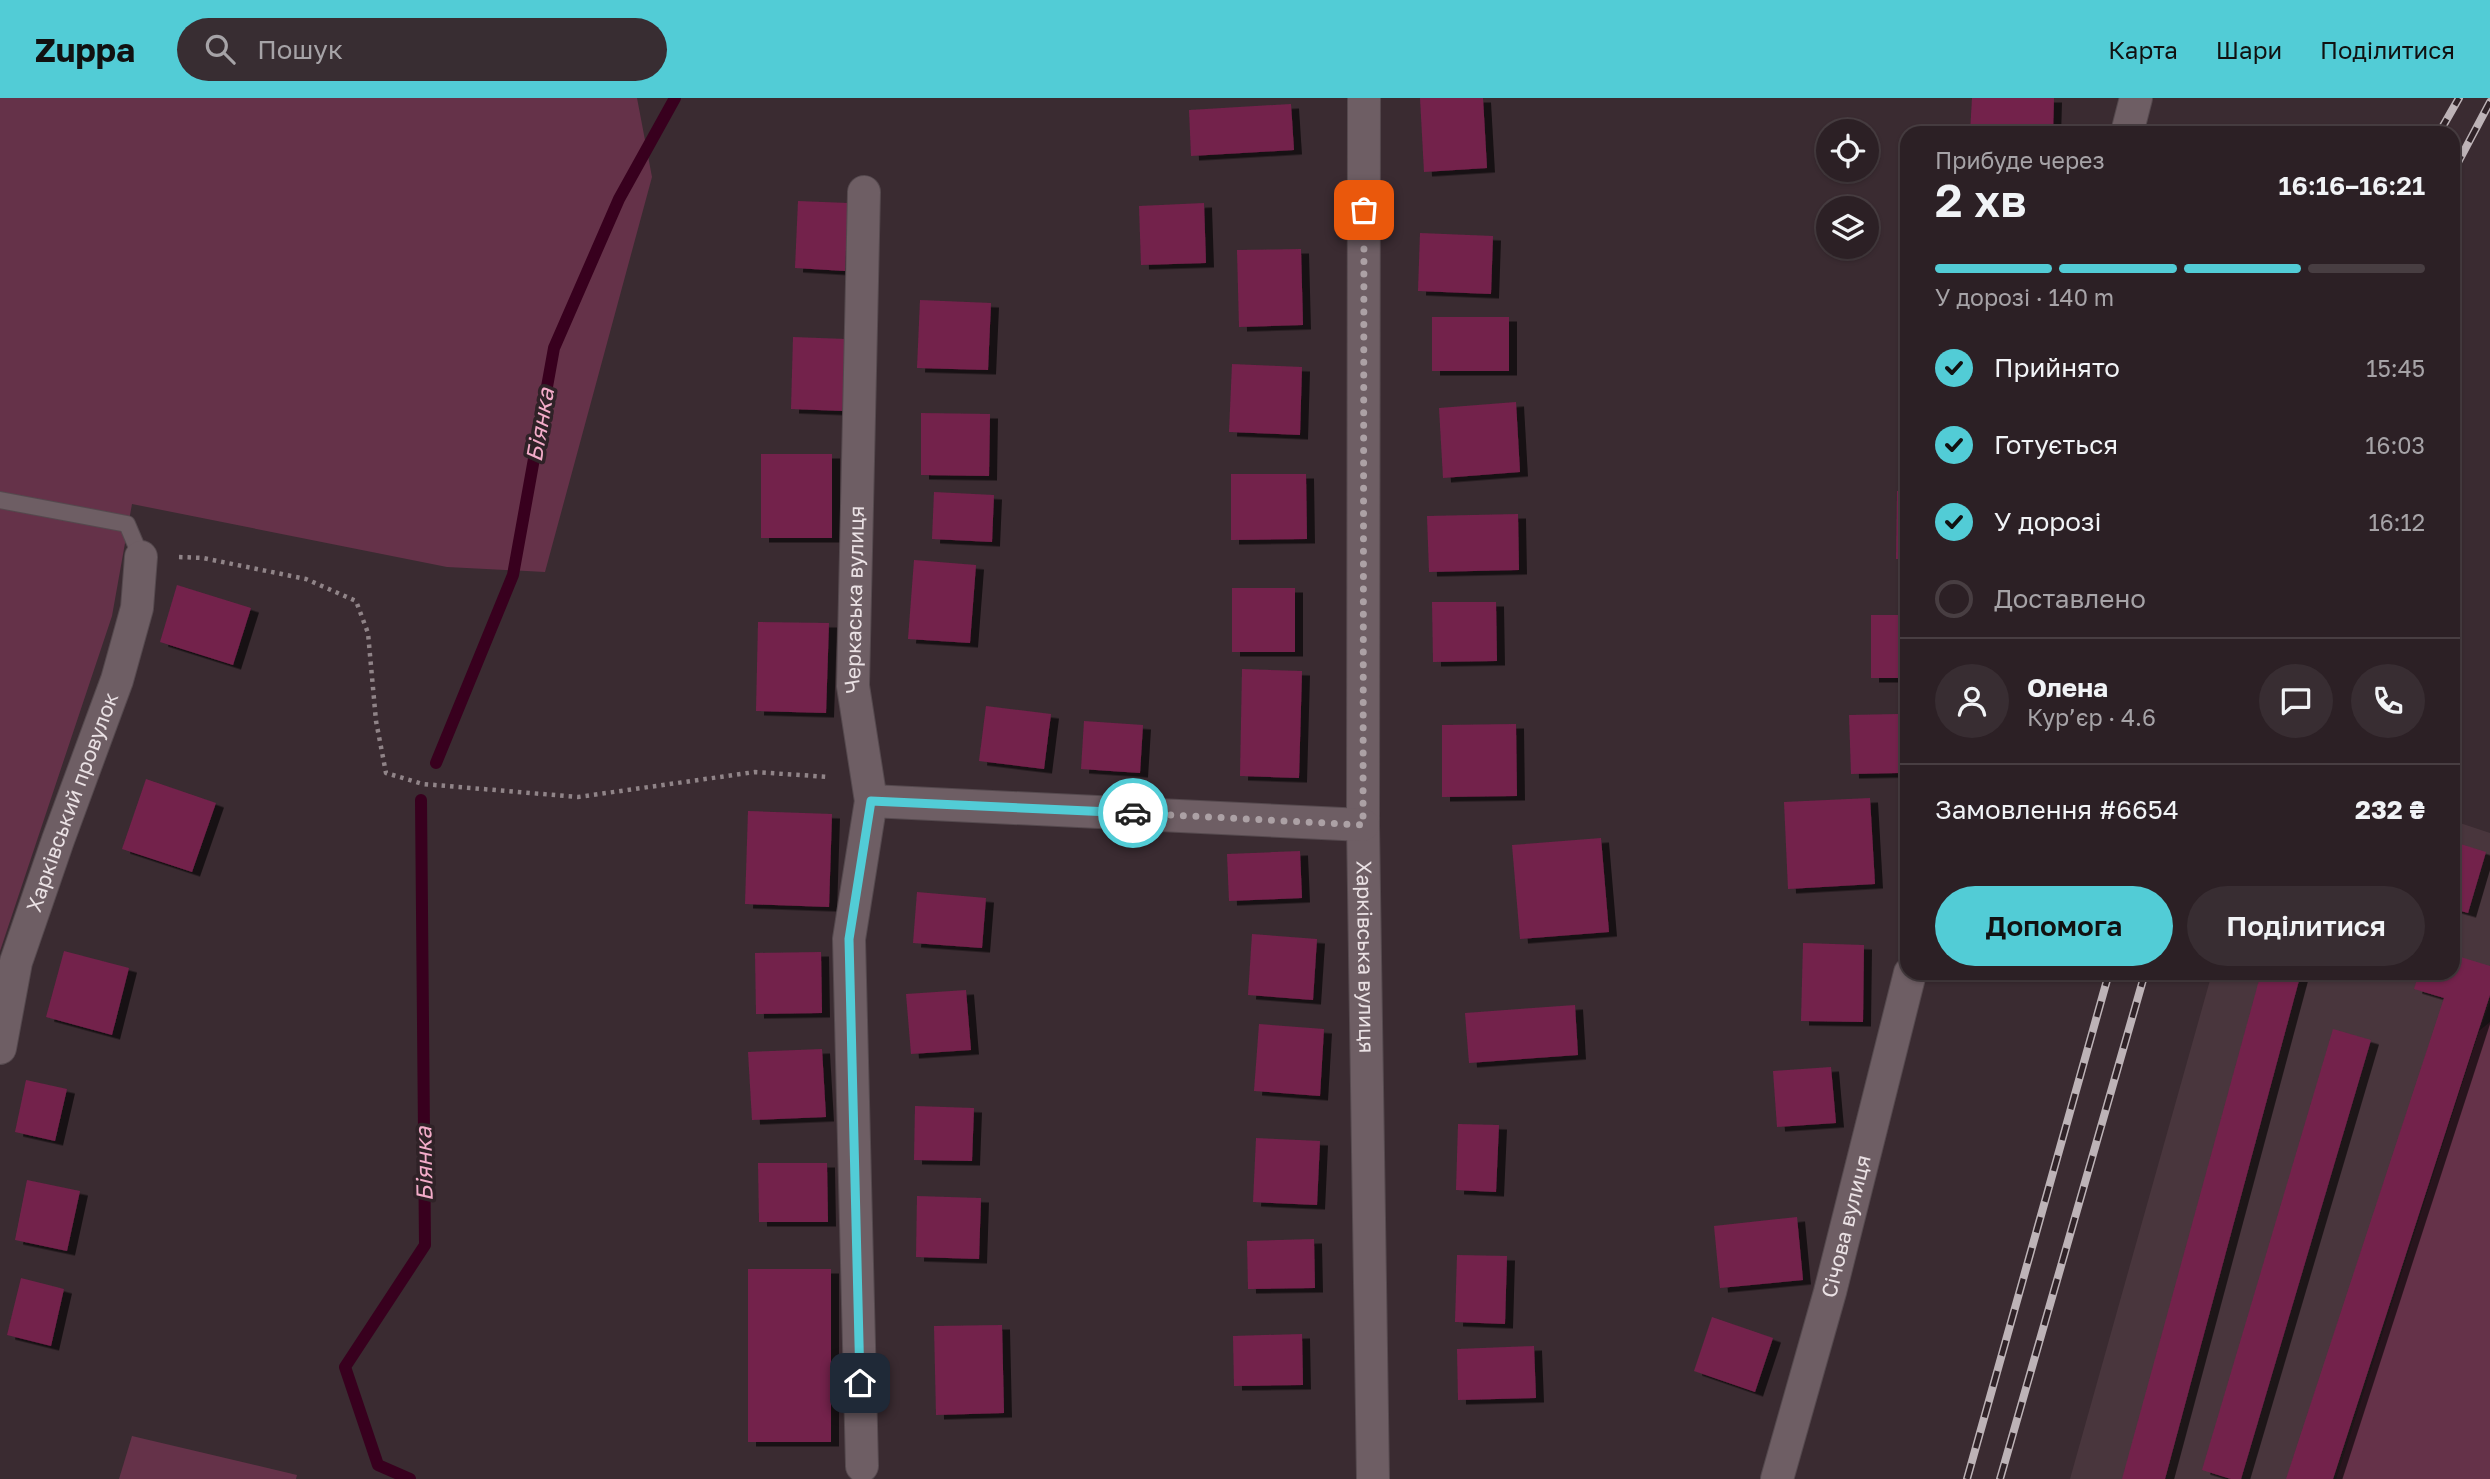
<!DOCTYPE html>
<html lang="uk">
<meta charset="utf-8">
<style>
:root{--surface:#2c2025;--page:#382d32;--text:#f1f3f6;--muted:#a6a3a7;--line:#483e42;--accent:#52ccd6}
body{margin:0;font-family:"Golos Text",sans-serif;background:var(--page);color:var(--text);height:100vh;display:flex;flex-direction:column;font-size:26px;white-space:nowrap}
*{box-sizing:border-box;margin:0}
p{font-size:23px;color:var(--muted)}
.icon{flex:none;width:38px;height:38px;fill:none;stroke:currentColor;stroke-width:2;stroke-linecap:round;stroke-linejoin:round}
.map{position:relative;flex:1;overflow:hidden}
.side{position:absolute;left:1900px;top:28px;width:560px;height:854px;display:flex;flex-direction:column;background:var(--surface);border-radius:21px;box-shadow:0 2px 5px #0004,0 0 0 2px var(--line)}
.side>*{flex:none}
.fabs{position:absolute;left:1816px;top:21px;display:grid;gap:14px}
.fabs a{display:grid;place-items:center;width:63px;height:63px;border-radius:50%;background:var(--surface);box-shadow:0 2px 5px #0004,0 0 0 2px var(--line);font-size:35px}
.pin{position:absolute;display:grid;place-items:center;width:60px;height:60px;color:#fff;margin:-30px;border-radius:14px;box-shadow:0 4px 10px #0006}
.courier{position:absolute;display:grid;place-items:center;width:70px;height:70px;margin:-35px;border:5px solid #52ccd6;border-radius:50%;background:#fff;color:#222;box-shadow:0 2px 9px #0007}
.overview em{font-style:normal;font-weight:600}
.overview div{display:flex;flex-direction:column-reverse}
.overview{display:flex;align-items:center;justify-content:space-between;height:119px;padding:0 35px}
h1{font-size:46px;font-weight:600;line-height:52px}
.bar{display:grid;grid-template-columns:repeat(4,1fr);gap:10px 7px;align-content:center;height:84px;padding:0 35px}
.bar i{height:9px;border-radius:5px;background:var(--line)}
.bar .selected{background:var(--accent)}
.bar p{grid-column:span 4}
.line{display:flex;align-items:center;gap:18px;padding:0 35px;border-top:2px solid var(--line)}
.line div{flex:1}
.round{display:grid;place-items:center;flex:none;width:74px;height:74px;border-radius:37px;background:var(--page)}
ol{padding:0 35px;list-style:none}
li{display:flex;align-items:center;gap:21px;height:77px}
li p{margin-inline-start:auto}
li .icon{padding:7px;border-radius:50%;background:var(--accent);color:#111;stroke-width:4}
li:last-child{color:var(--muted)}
li i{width:38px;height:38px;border:4px solid var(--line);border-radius:50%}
.primary-button{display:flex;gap:14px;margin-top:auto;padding:14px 35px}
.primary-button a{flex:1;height:80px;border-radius:42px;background:var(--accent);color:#111;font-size:28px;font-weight:600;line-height:80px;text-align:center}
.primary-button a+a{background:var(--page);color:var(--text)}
header{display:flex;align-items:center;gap:42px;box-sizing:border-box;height:98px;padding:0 35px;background:var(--accent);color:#111}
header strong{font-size:33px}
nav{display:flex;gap:38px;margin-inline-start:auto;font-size:24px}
.search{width:490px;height:63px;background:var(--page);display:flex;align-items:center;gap:18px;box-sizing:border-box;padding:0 24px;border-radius:38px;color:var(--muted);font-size:26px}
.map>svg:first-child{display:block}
.built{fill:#49363d}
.green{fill:#653249}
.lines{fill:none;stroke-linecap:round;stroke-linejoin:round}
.stream{stroke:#38001e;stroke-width:12}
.building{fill:#73214b;filter:url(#shadow)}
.service-casing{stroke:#55494e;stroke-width:18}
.minor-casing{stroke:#55494e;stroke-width:34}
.path{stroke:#908488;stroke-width:4.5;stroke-dasharray:3.5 5;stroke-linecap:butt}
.service{stroke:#6e5e64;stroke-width:16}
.minor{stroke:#6e5e64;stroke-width:32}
.rail-casing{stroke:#bdb3b7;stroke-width:8}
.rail{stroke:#2f2227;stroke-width:5;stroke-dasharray:16;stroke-linecap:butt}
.done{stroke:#aca1a5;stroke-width:7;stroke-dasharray:0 12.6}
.route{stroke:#52ccd6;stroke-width:9}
.labels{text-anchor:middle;stroke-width:7;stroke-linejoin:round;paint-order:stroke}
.street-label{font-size:21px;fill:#eae1e4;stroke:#2f2227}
.water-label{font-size:23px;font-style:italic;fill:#f3acc9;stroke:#2f2227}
</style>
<header>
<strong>Zuppa</strong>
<div class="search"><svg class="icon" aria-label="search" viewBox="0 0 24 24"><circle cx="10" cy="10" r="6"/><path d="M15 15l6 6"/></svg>Пошук</div>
<nav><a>Карта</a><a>Шари</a><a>Поділитися</a></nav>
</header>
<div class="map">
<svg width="2490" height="1381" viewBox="0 0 2490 1381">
<defs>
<filter id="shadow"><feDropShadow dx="8" dy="4.5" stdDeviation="0" flood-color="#0009"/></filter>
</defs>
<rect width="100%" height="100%" fill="#3a2b31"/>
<path class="built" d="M 2454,723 L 2490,735 L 2490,904 L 2479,933 L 2336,1381 L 2070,1381 L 2212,875 L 2454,875 Z"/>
<g class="green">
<path d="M 0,0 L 637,0 L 652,79 L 545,474 L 447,469 L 132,406 L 112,518 L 0,853 Z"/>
<path d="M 2490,924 L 2490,1381 L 2336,1381 L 2479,933 Z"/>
<path d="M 132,1338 L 297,1377 L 296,1381 L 119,1381 Z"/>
</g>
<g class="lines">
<g class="stream">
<path d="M 436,665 L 513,477 L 554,250 L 619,101 L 675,0"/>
<path d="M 410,1381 L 378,1367 L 345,1269 L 425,1147 L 421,702"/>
</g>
</g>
<g class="building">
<path d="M 1420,0 L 1483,0 L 1487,70 L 1424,74 Z"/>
<path d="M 1972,0 L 2054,0 L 2053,35 L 1970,35 Z"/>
<path d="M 1291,6 L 1294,52 L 1191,58 L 1189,12 Z"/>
<path d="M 798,103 L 848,105 L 845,173 L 795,170 Z"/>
<path d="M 1204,105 L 1206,165 L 1141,167 L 1139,108 Z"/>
<path d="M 1420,135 L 1493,138 L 1491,196 L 1418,193 Z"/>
<path d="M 1301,151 L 1303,227 L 1239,229 L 1237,152 Z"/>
<path d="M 920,202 L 991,205 L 988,272 L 917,270 Z"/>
<rect x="1432" y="219" width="77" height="54"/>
<path d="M 793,239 L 846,241 L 843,313 L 791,311 Z"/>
<path d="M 1232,266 L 1302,269 L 1300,337 L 1229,334 Z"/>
<path d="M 1516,304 L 1520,374 L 1443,380 L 1439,310 Z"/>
<path d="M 921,315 L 990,316 L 989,378 L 921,377 Z"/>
<rect x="761" y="356" width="71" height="84"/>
<path d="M 1231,376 L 1306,376 L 1307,441 L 1231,442 Z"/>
<path d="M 1897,393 L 1908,393 L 1908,461 L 1896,461 Z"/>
<path d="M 934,394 L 994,397 L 992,444 L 932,441 Z"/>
<path d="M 1518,416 L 1519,472 L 1429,474 L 1427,418 Z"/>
<path d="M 914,462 L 976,467 L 970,545 L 908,541 Z"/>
<path d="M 177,487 L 251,510 L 233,567 L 160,544 Z"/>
<rect x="1232" y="490" width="63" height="64"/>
<path d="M 1432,504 L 1496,504 L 1497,563 L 1433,564 Z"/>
<rect x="1871" y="517" width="37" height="63"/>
<path d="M 758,524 L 829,525 L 826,615 L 756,613 Z"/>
<path d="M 1242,571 L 1302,573 L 1299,680 L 1240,678 Z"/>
<path d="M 986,608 L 1051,616 L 1044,671 L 979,663 Z"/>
<path d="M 1898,616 L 1899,675 L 1851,676 L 1849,617 Z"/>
<path d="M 1084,623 L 1143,627 L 1140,675 L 1081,671 Z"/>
<path d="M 1516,626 L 1517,698 L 1442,699 L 1442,627 Z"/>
<path d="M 146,681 L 216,705 L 192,774 L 122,751 Z"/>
<path d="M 1870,700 L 1875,786 L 1788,791 L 1784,704 Z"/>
<path d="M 748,713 L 832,716 L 829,809 L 745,806 Z"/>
<path d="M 1601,740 L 1609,834 L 1520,841 L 1512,747 Z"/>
<path d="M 2454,744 L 2486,754 L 2468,815 L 2454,811 Z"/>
<path d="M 1300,753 L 1302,800 L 1229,803 L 1227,756 Z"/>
<path d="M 917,794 L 986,800 L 982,850 L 913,845 Z"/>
<path d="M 1252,836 L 1317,841 L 1313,902 L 1248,897 Z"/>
<path d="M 1803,845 L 1864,847 L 1863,924 L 1801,923 Z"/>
<path d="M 64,853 L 129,870 L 112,937 L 46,919 Z"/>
<path d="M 821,854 L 822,915 L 756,916 L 755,855 Z"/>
<path d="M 2454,857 L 2490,868 L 2490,897 L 2333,1381 L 2286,1381 L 2444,900 L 2414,891 L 2419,875 L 2454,875 Z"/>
<path d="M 2261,875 L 2301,875 L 2165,1381 L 2122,1381 Z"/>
<path d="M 966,892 L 971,952 L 911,956 L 906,896 Z"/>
<path d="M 1575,907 L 1578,957 L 1469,965 L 1465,915 Z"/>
<path d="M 1259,926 L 1324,931 L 1320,998 L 1254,993 Z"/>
<path d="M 2333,931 L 2371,942 L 2241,1381 L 2231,1381 L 2202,1372 Z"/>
<path d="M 822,951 L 826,1019 L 752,1022 L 748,954 Z"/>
<path d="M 1831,969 L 1836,1025 L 1777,1029 L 1773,973 Z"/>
<path d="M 26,982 L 67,991 L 55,1043 L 15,1034 Z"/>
<path d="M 915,1008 L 974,1010 L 972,1063 L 914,1062 Z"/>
<path d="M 1458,1026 L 1499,1027 L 1496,1094 L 1456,1092 Z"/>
<path d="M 1256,1040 L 1320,1043 L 1317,1107 L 1253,1104 Z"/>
<path d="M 758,1065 L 827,1065 L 828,1124 L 759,1124 Z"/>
<path d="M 27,1082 L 80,1093 L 67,1153 L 15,1142 Z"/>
<path d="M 917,1098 L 981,1100 L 979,1161 L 916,1159 Z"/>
<path d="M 1797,1119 L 1803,1182 L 1720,1190 L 1714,1128 Z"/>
<path d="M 1314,1141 L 1315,1190 L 1248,1191 L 1247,1143 Z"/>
<path d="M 1457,1157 L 1507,1158 L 1505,1226 L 1455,1224 Z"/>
<rect x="748" y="1171" width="83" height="173"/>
<path d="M 21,1180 L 64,1191 L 51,1248 L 7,1237 Z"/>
<path d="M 1712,1219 L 1773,1240 L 1755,1294 L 1694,1273 Z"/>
<path d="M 1002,1227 L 1004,1315 L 936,1317 L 934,1228 Z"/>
<path d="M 1302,1236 L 1303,1287 L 1234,1288 L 1233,1238 Z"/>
<path d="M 1534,1248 L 1536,1300 L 1458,1302 L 1457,1251 Z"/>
</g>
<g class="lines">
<g class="service-casing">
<path id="service" d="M 0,402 L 127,426 L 141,459"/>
</g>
<g class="minor-casing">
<g id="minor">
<path id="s1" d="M 1364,0 L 1363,727 L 1373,1381"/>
<path d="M 2127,35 L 2136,0"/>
<path d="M 871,703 L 1363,727"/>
<path id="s2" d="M 0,950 L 16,864 L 58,742 L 117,582 L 137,510 L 141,459"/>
<path id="s3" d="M 862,1368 L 849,841 L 871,703 L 853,588 L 864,94"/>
<path id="s4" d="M 1777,1381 L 1830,1194 L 1910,875"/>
</g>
</g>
<path class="path" d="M 179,459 L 203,460 L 306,481 L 356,503 L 368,535 L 376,623 L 386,675 L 423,686 L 578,699 L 755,674 L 829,679"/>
<use href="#service" class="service"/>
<use href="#minor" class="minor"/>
<g class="rail-casing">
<g id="rail">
<path d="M 2439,35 L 2459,0"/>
<path d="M 2454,72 L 2490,4"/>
<path d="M 1967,1381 L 2109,875"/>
<path d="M 2000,1381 L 2145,875"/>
</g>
</g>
<use href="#rail" class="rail"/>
</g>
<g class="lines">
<path class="done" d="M 1133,715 L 1363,727 L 1364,112"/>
<path class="route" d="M 860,1285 L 849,841 L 871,703 L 1133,715"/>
</g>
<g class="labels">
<g class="street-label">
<text dy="7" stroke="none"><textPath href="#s3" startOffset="870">Черкаська вулиця</textPath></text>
<text dy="7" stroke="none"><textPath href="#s2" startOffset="257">Харківський провулок</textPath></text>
<text dy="7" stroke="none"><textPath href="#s1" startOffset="859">Харківська вулиця</textPath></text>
<text dy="7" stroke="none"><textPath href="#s4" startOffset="262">Січова вулиця</textPath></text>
</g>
<g class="water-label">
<text transform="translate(540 327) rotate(-80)" y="8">Біянка</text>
<text transform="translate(424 1066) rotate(-91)" y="8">Біянка</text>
</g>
</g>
</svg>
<div class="fabs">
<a><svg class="icon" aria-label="locate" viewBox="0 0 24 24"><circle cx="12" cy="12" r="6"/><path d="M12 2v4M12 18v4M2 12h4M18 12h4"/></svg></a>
<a><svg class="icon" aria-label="layers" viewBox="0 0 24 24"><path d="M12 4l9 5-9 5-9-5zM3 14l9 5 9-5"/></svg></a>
</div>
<div class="pin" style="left:1364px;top:112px;background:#ea580c"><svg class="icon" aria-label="bag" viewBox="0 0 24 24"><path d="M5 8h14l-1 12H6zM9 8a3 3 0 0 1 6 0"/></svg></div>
<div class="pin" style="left:860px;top:1285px;background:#1f2937"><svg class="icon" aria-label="home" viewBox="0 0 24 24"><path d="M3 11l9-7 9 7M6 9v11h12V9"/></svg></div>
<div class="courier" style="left:1133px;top:715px"><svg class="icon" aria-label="car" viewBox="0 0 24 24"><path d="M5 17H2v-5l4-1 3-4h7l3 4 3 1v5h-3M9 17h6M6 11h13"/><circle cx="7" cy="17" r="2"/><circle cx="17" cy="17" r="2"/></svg></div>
<section class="side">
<div class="overview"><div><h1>2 хв</h1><p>Прибуде через</p></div><em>16:16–16:21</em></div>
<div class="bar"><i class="selected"></i><i class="selected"></i><i class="selected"></i><i></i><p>У дорозі · 140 m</p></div>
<ol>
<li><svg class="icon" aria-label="check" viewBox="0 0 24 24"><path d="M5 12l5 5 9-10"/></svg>Прийнято<p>15:45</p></li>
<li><svg class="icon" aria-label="check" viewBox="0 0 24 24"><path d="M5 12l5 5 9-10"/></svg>Готується<p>16:03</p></li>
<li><svg class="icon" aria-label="check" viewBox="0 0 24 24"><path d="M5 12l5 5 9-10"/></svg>У дорозі<p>16:12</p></li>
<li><i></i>Доставлено</li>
</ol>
<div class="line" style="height:126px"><a class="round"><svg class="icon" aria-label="person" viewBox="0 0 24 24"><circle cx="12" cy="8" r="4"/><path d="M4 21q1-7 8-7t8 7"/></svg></a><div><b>Олена</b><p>Кур’єр · 4.6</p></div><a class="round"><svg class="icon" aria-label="chat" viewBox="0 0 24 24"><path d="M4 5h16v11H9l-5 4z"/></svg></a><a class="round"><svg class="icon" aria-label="phone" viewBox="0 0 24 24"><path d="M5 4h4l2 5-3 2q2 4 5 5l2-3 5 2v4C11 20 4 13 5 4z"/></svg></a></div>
<div class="line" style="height:91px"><div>Замовлення #6654</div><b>232 ₴</b></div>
<div class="primary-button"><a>Допомога</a><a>Поділитися</a></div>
</section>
</div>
